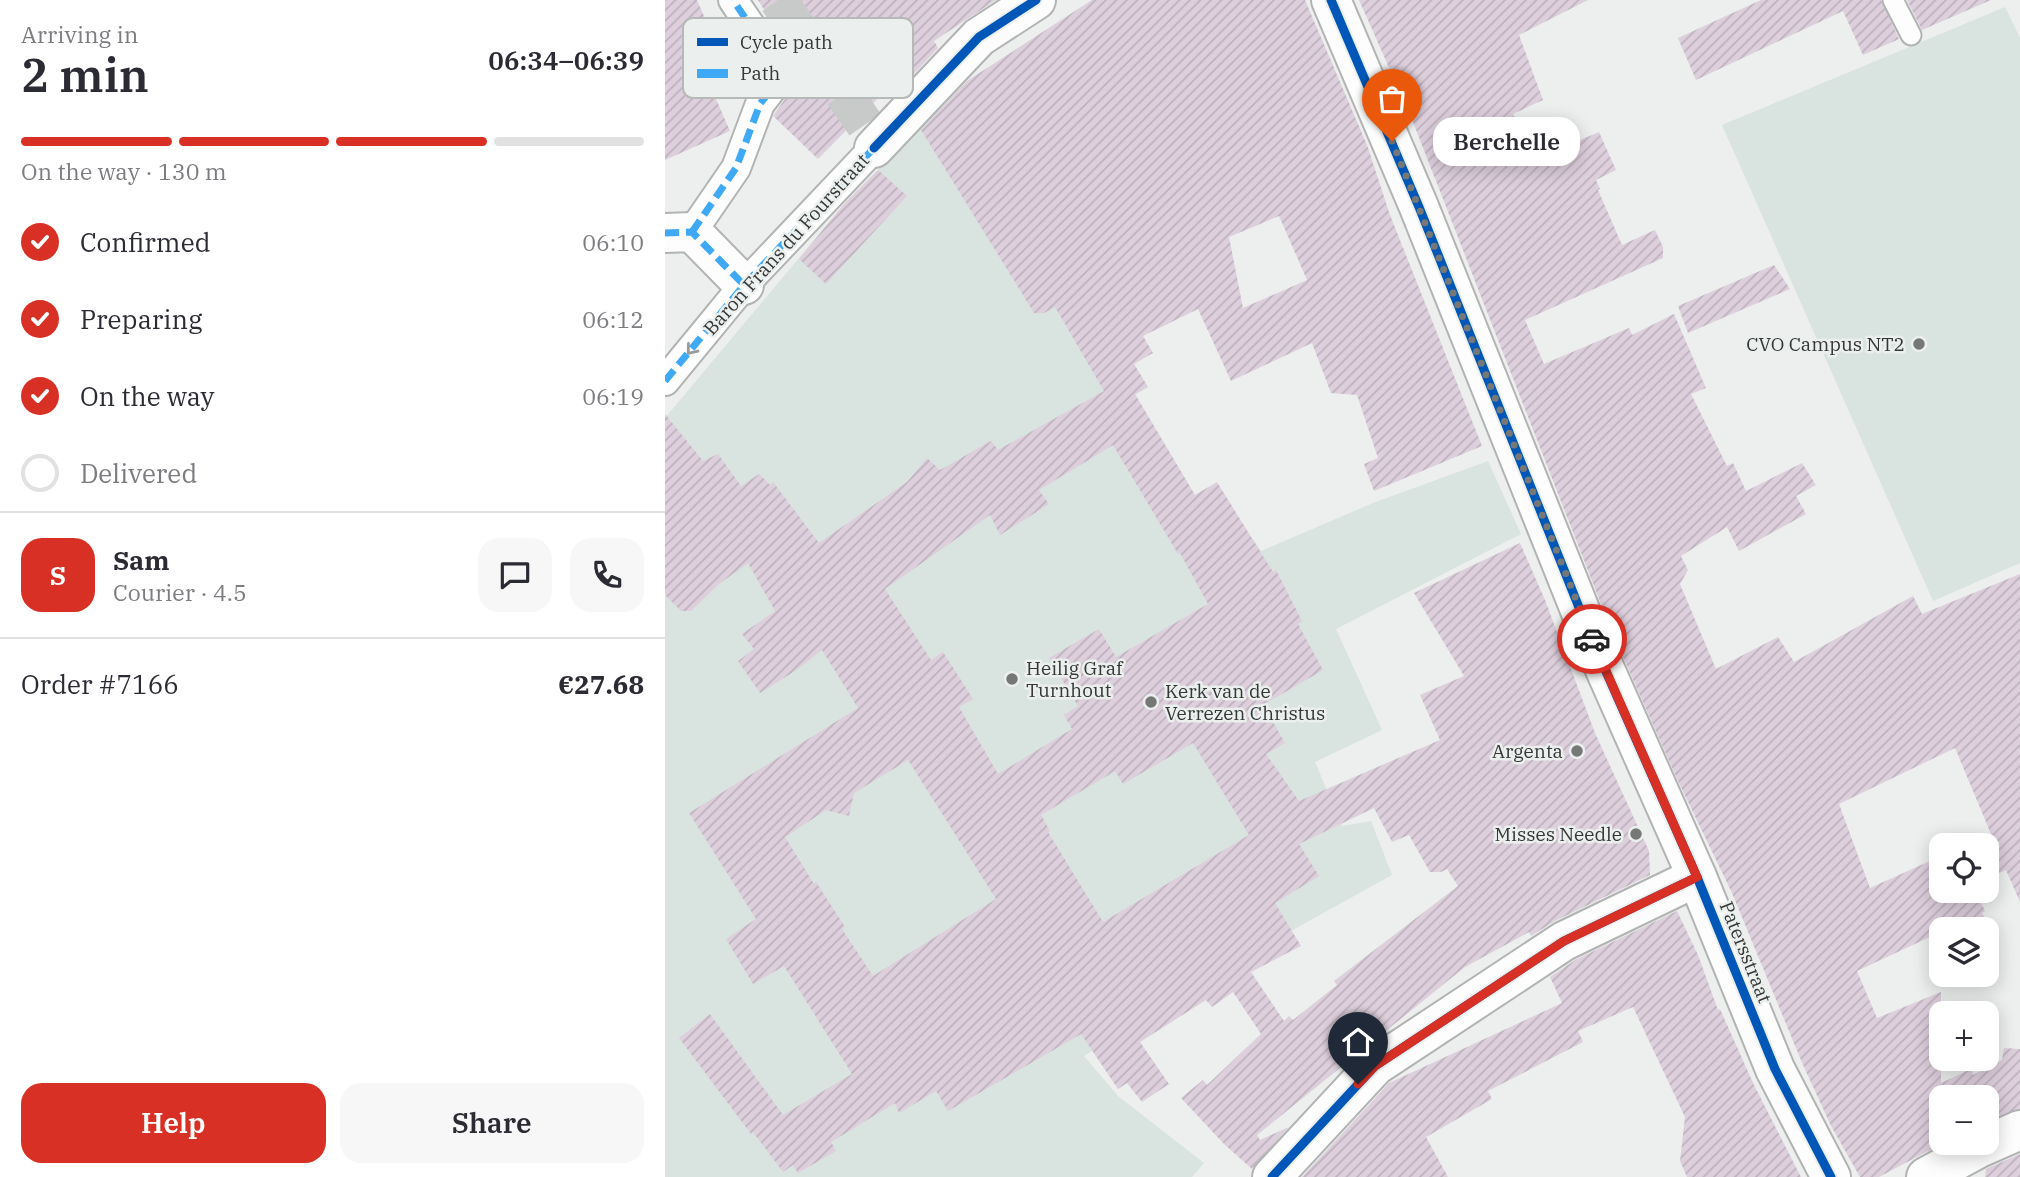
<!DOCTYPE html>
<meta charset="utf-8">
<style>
:root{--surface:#fff;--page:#f7f7f7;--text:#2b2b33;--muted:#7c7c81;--line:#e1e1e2;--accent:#d93025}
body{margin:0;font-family:"IBM Plex Serif",serif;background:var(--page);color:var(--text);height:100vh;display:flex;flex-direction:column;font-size:26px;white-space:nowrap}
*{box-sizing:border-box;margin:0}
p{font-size:23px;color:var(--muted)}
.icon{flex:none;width:38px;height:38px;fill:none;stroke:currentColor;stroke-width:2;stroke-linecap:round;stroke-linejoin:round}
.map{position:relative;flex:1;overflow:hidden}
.sheet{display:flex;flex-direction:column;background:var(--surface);width:665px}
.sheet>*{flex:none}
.tools{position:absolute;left:1264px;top:833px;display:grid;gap:14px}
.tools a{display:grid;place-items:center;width:70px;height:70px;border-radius:14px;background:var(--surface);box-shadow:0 4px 18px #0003;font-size:35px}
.pin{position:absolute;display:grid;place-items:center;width:60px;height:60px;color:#fff;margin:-72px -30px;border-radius:50% 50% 50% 0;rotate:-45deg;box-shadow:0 0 7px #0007}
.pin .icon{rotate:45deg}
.courier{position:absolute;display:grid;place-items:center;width:70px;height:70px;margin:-35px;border:5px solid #d93025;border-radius:50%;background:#fff;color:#222;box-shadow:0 2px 9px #0007}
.bubble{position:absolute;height:49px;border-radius:21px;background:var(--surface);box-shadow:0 4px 18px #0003;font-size:23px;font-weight:600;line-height:49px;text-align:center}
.headline em{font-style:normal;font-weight:600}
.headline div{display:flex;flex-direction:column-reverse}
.headline{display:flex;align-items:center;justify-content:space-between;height:119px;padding:0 21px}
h1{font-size:46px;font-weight:600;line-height:52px}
.bar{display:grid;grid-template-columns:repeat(4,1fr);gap:10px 7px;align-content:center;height:84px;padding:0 21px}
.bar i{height:9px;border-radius:5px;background:var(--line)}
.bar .active{background:var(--accent)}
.bar p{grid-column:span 4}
.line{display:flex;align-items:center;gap:18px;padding:0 21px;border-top:2px solid var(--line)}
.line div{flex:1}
.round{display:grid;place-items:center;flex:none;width:74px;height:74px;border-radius:21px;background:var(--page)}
ol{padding:0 21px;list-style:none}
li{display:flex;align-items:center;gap:21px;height:77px}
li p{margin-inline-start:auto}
li .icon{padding:7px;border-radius:50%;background:var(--accent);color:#fff;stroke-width:4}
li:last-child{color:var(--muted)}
li i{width:38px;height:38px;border:4px solid var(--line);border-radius:50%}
.cta{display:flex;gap:14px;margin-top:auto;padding:14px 21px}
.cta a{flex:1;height:80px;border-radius:21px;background:var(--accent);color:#fff;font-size:28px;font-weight:600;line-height:80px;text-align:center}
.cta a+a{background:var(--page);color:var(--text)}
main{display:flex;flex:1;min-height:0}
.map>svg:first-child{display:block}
.built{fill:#d9e3df}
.building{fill:url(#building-hatch);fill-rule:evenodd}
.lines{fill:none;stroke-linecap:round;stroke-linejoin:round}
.minor-tunnel{stroke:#c8caca;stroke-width:38;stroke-dasharray:38 19;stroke-linecap:butt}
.service-casing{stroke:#b2b4b4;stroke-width:23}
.pedestrian-casing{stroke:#b2b4b4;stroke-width:32}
.minor-casing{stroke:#b2b4b4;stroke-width:42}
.tertiary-casing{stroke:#b2b4b4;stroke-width:42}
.service{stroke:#fcfdfc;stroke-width:19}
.pedestrian{stroke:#fcfdfc;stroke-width:28}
.minor{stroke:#fcfdfc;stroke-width:38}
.tertiary{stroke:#fcfdfc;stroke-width:38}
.quiet{stroke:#3fa9f5;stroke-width:7;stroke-dasharray:14 7;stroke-linecap:butt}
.cycleway-casing{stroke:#ebf0ee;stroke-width:13}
.cycleway{stroke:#0057b8;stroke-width:9}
.oneway{stroke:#999a9a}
.done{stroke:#767878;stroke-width:7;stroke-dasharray:0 12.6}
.route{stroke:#d93025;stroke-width:9}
.poi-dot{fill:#767878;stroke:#ebf0ee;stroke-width:2.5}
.labels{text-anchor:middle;stroke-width:5;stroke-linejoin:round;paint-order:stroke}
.street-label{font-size:19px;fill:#363838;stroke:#ebf0ee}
.poi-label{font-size:19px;fill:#363838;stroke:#ebf0ee;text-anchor:end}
.key{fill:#ebf0ee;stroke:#b5b9b7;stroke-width:2}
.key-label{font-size:19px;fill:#363838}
</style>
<main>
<section class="sheet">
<div class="headline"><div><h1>2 min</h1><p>Arriving in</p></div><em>06:34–06:39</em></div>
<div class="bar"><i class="active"></i><i class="active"></i><i class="active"></i><i></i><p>On the way · 130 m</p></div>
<ol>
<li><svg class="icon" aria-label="check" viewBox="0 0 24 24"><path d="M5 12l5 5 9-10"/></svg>Confirmed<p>06:10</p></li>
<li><svg class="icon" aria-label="check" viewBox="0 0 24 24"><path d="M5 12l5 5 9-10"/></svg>Preparing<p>06:12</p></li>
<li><svg class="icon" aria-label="check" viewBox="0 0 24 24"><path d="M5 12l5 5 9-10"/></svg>On the way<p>06:19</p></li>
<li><i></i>Delivered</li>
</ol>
<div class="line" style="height:126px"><b class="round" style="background:var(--accent);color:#fff">S</b><div><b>Sam</b><p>Courier · 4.5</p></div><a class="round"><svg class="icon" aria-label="chat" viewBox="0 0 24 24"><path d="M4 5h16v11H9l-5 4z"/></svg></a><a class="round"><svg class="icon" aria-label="phone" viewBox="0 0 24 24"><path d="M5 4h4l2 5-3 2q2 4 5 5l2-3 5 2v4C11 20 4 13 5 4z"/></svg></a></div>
<div class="line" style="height:91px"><div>Order #7166</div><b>€27.68</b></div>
<div class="cta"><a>Help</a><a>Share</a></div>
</section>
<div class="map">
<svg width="1355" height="1177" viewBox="0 0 1355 1177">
<defs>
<pattern id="building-hatch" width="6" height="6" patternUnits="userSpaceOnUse" patternTransform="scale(1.75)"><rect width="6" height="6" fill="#ddcfdc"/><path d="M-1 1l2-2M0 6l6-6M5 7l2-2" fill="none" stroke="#beb2be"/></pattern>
</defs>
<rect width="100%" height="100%" fill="#ecefee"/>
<g class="built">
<path d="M 1340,7 L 1355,38 L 1355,563 L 1268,601 L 1057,125 Z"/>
<path d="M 297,85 L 483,387 L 470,395 L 530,495 L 578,536 L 588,539 L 596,551 L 708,503 L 823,461 L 856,534 L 671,629 L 717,730 L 650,762 L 677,826 L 706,821 L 727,875 L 561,967 L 419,1056 L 453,1096 L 539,1163 L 527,1177 L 0,1177 L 0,418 L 180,203 Z"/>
</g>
<g class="building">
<path d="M 0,0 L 32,0 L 63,71 L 22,33 L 65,131 L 0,160 Z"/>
<path d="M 93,0 L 331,0 L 269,41 L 273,48 L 233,91 L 228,83 L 153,159 L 108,116 L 122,96 L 141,76 Z"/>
<path d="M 427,0 L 640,0 L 702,145 L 725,215 L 817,446 L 709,491 L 699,464 L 713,458 L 692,395 L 666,393 L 647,343 L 566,381 L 533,309 L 478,336 L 488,353 L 469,364 L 483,387 L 470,394 L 530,495 L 552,482 L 608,572 L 611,570 L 637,621 L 633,624 L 658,670 L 598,705 L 620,743 L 601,754 L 634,801 L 775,740 L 755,695 L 799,676 L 749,593 L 855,543 L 880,600 L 930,733 L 984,851 L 985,875 L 890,921 L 866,936 L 864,932 L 800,967 L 592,1135 L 595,1140 L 624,1127 L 587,1169 L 559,1144 L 516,1098 L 538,1080 L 542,1085 L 596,1034 L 568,992 L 547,1007 L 541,1000 L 475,1042 L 504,1084 L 477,1102 L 462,1083 L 453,1089 L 416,1034 L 283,1111 L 271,1091 L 234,1113 L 230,1103 L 166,1142 L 171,1151 L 133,1173 L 128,1165 L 118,1172 L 88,1132 L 86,1134 L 14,1038 L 45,1014 L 118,1115 L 187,1074 L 119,966 L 88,984 L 61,939 L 91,919 L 24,813 L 193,708 L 157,650 L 130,671 L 95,693 L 73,661 L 89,649 L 77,634 L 110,611 L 83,563 L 54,584 L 26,611 L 16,611 L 0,595 L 0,414 L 38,461 L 53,454 L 76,486 L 94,474 L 105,485 L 108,482 L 154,543 L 242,482 L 262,458 L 275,470 L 326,441 L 333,450 L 439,391 L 390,307 L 379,313 L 369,313 L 256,130 L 302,81 ZM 614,216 L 642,280 L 578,308 L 564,237 ZM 448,445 L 513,554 L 515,553 L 543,604 L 451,657 L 434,629 L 384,658 L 413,706 L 399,715 L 407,729 L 333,774 L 294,707 L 308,699 L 278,652 L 266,660 L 220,589 L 325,515 L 335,535 L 384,504 L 374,490 ZM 528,743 L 584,835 L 438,922 L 383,832 L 385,831 L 376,815 L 450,771 L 458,784 ZM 243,760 L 331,899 L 208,976 L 177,929 L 180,927 L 151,882 L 149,884 L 120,837 L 161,810 L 184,816 L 189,793 ZM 709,808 L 727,842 L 744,835 L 765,872 L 776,872 L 782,869 L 793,886 L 669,981 L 672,985 L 628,1020 L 624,1016 L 619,1021 L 586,972 L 636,946 L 610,903 L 654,876 L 634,844 Z"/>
<path d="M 694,0 L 923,0 L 854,35 L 878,100 L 848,114 L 873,158 L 934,132 L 951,170 L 931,180 L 935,189 L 933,190 L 957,245 L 990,230 L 998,247 L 998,258 L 860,320 L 879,364 L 964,328 L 967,335 L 1009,314 L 1041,388 L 1026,394 L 1062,466 L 1068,463 L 1081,491 L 1137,463 L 1151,485 L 1131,496 L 1141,514 L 1074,551 L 1062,527 L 1016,556 L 1023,570 L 1015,584 L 1051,669 L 1113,637 L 1129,662 L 1248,596 L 1257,614 L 1355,574 L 1355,902 L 1341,870 L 1321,879 L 1321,845 L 1301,845 L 1326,834 L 1290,748 L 1174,804 L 1205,888 L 1276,856 L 1276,891 L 1310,891 L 1320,911 L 1317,913 L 1332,942 L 1321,947 L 1321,929 L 1276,929 L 1276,954 L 1267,936 L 1192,971 L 1212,1018 L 1276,992 L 1276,1083 L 1306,1069 L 1308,1075 L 1337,1060 L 1339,1048 L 1355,1049 L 1355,1109 L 1321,1121 L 1321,1097 L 1276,1097 L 1276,1143 L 1278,1143 L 1214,1177 L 1195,1177 L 1166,1126 L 1138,1065 L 1067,893 L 1013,781 L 947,632 L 746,117 Z"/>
<path d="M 1096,0 L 1216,0 L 1234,39 L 1198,55 L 1178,11 L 1031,80 L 1013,38 Z"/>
<path d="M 1242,0 L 1326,0 L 1257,30 Z"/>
<path d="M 213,170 L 242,196 L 161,284 L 134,259 L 180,203 Z"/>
<path d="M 1109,265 L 1125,289 L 1023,333 L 1013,306 Z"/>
<path d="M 1012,911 L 1033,955 L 1053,1010 L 1055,1009 L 1089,1085 L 1136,1177 L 1022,1177 L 1015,1161 L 1020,1117 L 968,1007 L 913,1031 L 918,1042 L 823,1091 L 827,1099 L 761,1137 L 783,1177 L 637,1177 L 724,1083 L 897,1003 L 885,977 L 910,960 Z"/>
<path d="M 1355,1154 L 1355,1177 L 1320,1177 L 1321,1169 Z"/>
</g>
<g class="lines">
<path class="minor-tunnel" d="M 113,0 L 213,143"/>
<g class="service-casing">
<path id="service" d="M 1228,0 L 1246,35"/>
</g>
<g class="pedestrian-casing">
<g id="pedestrian">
<path d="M 27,232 L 71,168 L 95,104 L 118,74 L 68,0"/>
<path d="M 0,381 L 79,285 L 209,148"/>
</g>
</g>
<g class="minor-casing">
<g id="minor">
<path d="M 209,148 L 314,37 L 371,0"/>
<path d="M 0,233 L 27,232 L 79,285"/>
<path d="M 607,1177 L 710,1066 L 899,941 L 1032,877"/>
<path d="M 1261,1177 L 1314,1148 L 1355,1130"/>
</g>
</g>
<g class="tertiary-casing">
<path id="tertiary" d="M 666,0 L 754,207 L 927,640 L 1032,877 L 1110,1069 L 1166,1177"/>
</g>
<use href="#service" class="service"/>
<use href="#pedestrian" class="pedestrian"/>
<use href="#minor" class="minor"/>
<use href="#tertiary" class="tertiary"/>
<g class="quiet">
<path d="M 27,232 L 71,168 L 95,104 L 118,74 L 68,0"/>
<path d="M 0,233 L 27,232 L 79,285"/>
<path d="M 0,381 L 79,285 L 209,148"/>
</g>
<g class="cycleway-casing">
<g id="cycleway">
<path d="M 666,0 L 754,207 L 927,640 L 1032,877 L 1110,1069 L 1166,1177"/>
<path d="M 209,148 L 314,37 L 371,0"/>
<path d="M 607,1177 L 710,1066 L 899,941 L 1032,877"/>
</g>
</g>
<use href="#cycleway" class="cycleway"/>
</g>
<defs><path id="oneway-chevron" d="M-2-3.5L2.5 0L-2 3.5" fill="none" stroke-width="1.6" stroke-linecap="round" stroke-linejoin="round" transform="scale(1.75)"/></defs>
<use class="oneway" href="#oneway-chevron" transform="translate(26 350) rotate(129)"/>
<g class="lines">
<path class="done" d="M 727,141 L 927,639"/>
<path class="route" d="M 693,1084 L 710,1066 L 899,941 L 1032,877 L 927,639"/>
</g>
<g class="poi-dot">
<circle cx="1254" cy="344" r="7"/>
<circle cx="347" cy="679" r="7"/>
<circle cx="486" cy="702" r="7"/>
<circle cx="912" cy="751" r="7"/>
<circle cx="971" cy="834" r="7"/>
</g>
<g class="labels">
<g class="street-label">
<text transform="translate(121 244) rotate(-48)" y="7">Baron Frans du Fourstraat</text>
<text transform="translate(1081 952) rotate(68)" y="7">Patersstraat</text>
</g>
<g class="poi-label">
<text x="1240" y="351">CVO Campus NT2</text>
<text x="361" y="675" text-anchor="start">Heilig Graf<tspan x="361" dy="22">Turnhout</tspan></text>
<text x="500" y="698" text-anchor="start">Kerk van de<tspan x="500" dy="22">Verrezen Christus</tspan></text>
<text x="898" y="758">Argenta</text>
<text x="957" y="841">Misses Needle</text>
</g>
</g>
<rect x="18" y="18" width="230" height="80" rx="10" class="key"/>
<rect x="32" y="38" width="31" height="8" fill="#0057b8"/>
<rect x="32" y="69" width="31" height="9" fill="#3fa9f5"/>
<g class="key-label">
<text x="75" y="49">Cycle path</text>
<text x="75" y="80">Path</text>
</g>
</svg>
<div class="tools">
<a><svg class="icon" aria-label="locate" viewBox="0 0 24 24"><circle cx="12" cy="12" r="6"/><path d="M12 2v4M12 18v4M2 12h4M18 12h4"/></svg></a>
<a><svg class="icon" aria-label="layers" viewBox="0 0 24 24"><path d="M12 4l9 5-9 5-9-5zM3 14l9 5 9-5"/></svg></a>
<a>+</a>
<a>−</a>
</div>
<div class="pin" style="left:727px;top:141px;background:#ea580c"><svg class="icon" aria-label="bag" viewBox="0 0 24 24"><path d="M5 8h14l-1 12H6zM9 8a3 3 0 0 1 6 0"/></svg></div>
<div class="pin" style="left:693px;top:1084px;background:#1f2937"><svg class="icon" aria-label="home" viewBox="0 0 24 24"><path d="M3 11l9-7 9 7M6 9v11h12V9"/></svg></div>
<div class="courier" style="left:927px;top:639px"><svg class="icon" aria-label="car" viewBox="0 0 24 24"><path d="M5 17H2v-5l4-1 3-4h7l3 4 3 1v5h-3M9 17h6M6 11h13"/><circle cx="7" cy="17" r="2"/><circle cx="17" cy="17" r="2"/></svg></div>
<div class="bubble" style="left:768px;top:117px;width:147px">Berchelle</div>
</div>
</main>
